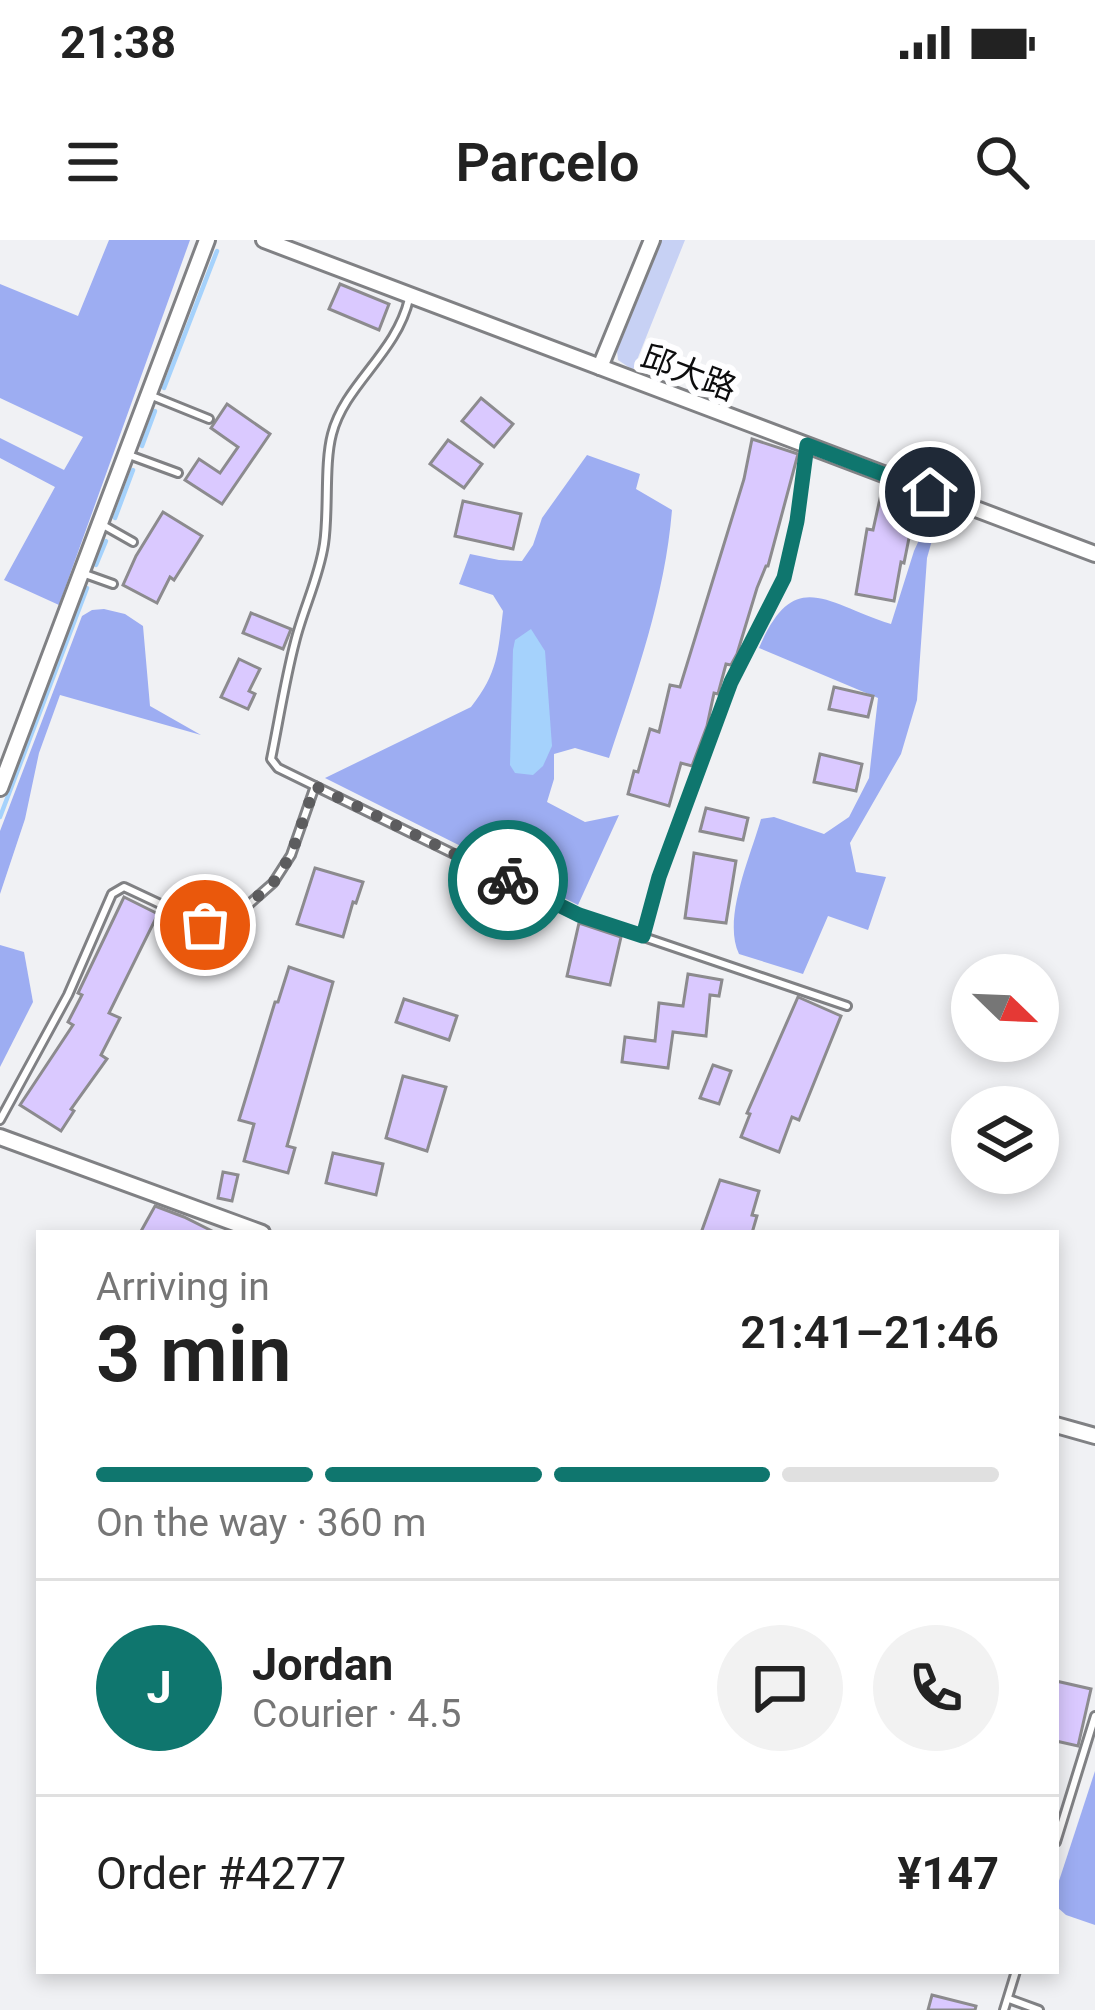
<!DOCTYPE html>
<meta charset="utf-8">
<style>
:root{--surface:#fff;--page:#f2f2f2;--text:#222;--muted:#767676;--line:#e0e0e0;--accent:#0f766e}
body{margin:0;font-family:Roboto,"Noto Sans SC",sans-serif;background:var(--page);color:var(--text);height:100vh;display:flex;flex-direction:column;font-size:45px;white-space:nowrap}
*{box-sizing:border-box;margin:0}
p{font-size:39px;color:var(--muted)}
.icon{flex:none;width:66px;height:66px;fill:none;stroke:currentColor;stroke-width:2;stroke-linecap:round;stroke-linejoin:round}
.map{position:relative;flex:1;overflow:hidden}
.details{position:absolute;left:36px;top:990px;width:1023px;height:744px;display:flex;flex-direction:column;background:var(--surface);border-radius:0px;box-shadow:0 6px 18px #0003}
.details>*{flex:none}
.needle{width:78px;rotate:113deg}
.tools{position:absolute;left:951px;top:714px;display:grid;gap:24px}
.tools a{display:grid;place-items:center;width:108px;height:108px;border-radius:50%;background:var(--surface);box-shadow:0 6px 18px #0003;font-size:60px}
.pin{position:absolute;display:grid;place-items:center;width:102px;height:102px;color:#fff;margin:-51px;border:6px solid #fff;border-radius:50%;box-shadow:0 3px 12px #0007}
.courier{position:absolute;display:grid;place-items:center;width:120px;height:120px;margin:-60px;border:9px solid #0f766e;border-radius:50%;background:#fff;color:#222;box-shadow:0 3px 15px #0007}
.head em{font-style:normal;font-weight:600}
.head div{display:flex;flex-direction:column-reverse}
.head{display:flex;align-items:center;justify-content:space-between;height:204px;padding:0 60px}
h1{font-size:78px;font-weight:600;line-height:90px}
.bar{display:grid;grid-template-columns:repeat(4,1fr);gap:18px 12px;align-content:center;height:144px;padding:0 60px}
.bar i{height:15px;border-radius:9px;background:var(--line)}
.bar .selected{background:var(--accent)}
.bar p{grid-column:span 4}
.line{display:flex;align-items:center;gap:30px;padding:0 60px;border-top:3px solid var(--line)}
.line div{flex:1}
.round{display:grid;place-items:center;flex:none;width:126px;height:126px;border-radius:63px;background:var(--page)}
.status{display:flex;justify-content:space-between;align-items:center;height:84px;padding:0 60px;background:var(--surface);direction:ltr}
.status svg{height:33px;fill:currentColor}
header{display:flex;justify-content:space-between;align-items:center;height:156px;padding:0 60px;background:var(--surface);font-size:54px;font-weight:600}
.map>svg:first-child{display:block}
.green{fill:#c7d1f4}
.forest{fill:#9dadf2}
.water{fill:#a5d2fc}
.lines{fill:none;stroke-linecap:round;stroke-linejoin:round}
.stream{stroke:#a5d2fc;stroke-width:4.5}
.building{fill:#dac9ff;stroke:#8c8b8e;stroke-width:3}
.lane-casing{stroke:#808184;stroke-width:12}
.street-casing{stroke:#808184;stroke-width:20}
.lane{stroke:#fff;stroke-width:6}
.street{stroke:#fff;stroke-width:14}
.done{stroke:#5c5c5e;stroke-width:12;stroke-dasharray:0 21.6}
.route{stroke:#0f766e;stroke-width:15}
.labels{text-anchor:middle;stroke-width:12;stroke-linejoin:round;paint-order:stroke}
.street-label{font-size:33px;fill:#0c0c0d;stroke:#fefeff}
</style>
<div class="status"><b>21:38</b><svg viewBox="0 0 49 12"><path d="M0 12V9h3v3zM5 12V6h3v6zM10 12V3h3v9zM15 12V0h3v12zM26 1h20v11H26zM47 4h2v5h-2z"/></svg></div>
<header><svg class="icon" aria-label="menu" viewBox="0 0 24 24"><path d="M4 6h16M4 12h16M4 18h16"/></svg>Parcelo<svg class="icon" aria-label="search" viewBox="0 0 24 24"><circle cx="10" cy="10" r="6"/><path d="M15 15l6 6"/></svg></header>
<div class="map">
<svg width="1095" height="1770" viewBox="0 0 1095 1770">
<rect width="100%" height="100%" fill="#f0f1f4"/>
<path class="green" d="M 662,0 L 685,0 L 633,130 L 618,120 L 617,111 Z"/>
<g class="forest">
<path d="M 109,0 L 190,0 L 59,365 L 4,340 L 55,247 L 0,218 L 0,198 L 64,230 L 83,197 L 0,158 L 0,44 L 78,76 Z"/>
<path d="M 587,215 L 640,234 L 636,249 L 672,270 C 665,356 636,437 609,518 L 575,508 L 554,514 L 554,539 L 547,562 L 585,582 L 619,575 L 578,665 L 325,538 L 471,467 C 498,433 498,412 503,371 L 493,355 L 459,344 L 470,314 L 499,320 L 522,321 L 533,305 L 542,278 Z"/>
<path d="M 936,286 L 927,318 L 917,460 L 901,514 L 850,603 L 856,632 L 886,637 L 868,690 L 828,676 L 803,734 L 739,714 C 722,679 751,615 761,579 L 774,577 L 824,594 L 849,577 L 869,538 L 878,458 L 759,408 C 794,326 825,363 891,384 L 914,311 L 924,289 Z"/>
<path d="M 104,369 L 125,374 L 143,386 L 150,466 L 201,495 L 60,455 L 39,513 L 25,579 L 0,654 L 0,591 L 82,376 L 92,370 Z"/>
<path d="M 0,705 L 24,712 L 33,762 L 0,827 Z"/>
<path d="M 1095,1531 L 1095,1685 L 1066,1675 L 1057,1667 L 1056,1650 Z"/>
</g>
<path class="water" d="M 531,389 L 545,411 L 552,506 L 543,526 L 533,535 L 515,533 L 510,525 L 513,410 L 515,400 Z"/>
<g class="lines">
<g class="stream">
<path d="M 164,148 L 217,11"/>
<path d="M 142,206 L 155,171"/>
<path d="M 115,278 L 133,230"/>
<path d="M 96,325 L 106,301"/>
<path d="M 0,577 L 87,348"/>
</g>
</g>
<g class="building">
<path d="M 340,44 L 389,64 L 379,90 L 329,69 Z"/>
<path d="M 481,158 L 513,184 L 494,207 L 462,181 Z"/>
<path d="M 227,164 L 270,194 L 222,264 L 185,240 L 199,219 L 220,233 L 238,207 L 211,188 Z"/>
<path d="M 752,199 L 798,214 L 768,326 L 766,326 L 757,348 L 737,414 L 731,425 L 726,424 L 718,454 L 714,453 L 707,486 L 692,526 L 681,523 L 669,566 L 628,554 L 634,531 L 638,532 L 650,489 L 659,492 L 670,445 L 680,447 L 744,239 Z"/>
<path d="M 448,200 L 482,224 L 464,248 L 430,224 Z"/>
<path d="M 881,254 L 922,263 L 916,289 L 911,288 L 904,323 L 901,322 L 894,361 L 856,354 L 867,289 L 873,290 Z"/>
<path d="M 463,261 L 521,274 L 513,309 L 455,296 Z"/>
<path d="M 163,272 L 202,296 L 174,340 L 170,337 L 157,363 L 123,345 L 136,316 Z"/>
<path d="M 251,373 L 291,389 L 283,409 L 243,393 Z"/>
<path d="M 239,419 L 260,429 L 249,451 L 255,454 L 248,469 L 221,457 Z"/>
<path d="M 834,447 L 873,456 L 868,477 L 829,469 Z"/>
<path d="M 820,514 L 862,524 L 856,551 L 814,542 Z"/>
<path d="M 706,568 L 748,578 L 743,600 L 700,591 Z"/>
<path d="M 694,613 L 736,621 L 726,683 L 685,678 Z"/>
<path d="M 315,628 L 363,642 L 356,663 L 353,662 L 343,697 L 297,684 Z"/>
<path d="M 124,657 L 158,674 L 109,773 L 120,778 L 101,815 L 107,819 L 71,869 L 74,871 L 61,891 L 20,865 L 73,785 L 68,782 L 82,755 L 78,753 Z"/>
<path d="M 579,683 L 621,697 L 610,745 L 567,736 Z"/>
<path d="M 289,727 L 333,742 L 287,906 L 295,908 L 288,933 L 244,921 L 254,884 L 239,880 L 275,762 L 278,762 Z"/>
<path d="M 688,734 L 722,740 L 719,756 L 710,755 L 706,796 L 673,792 L 668,828 L 622,822 L 625,797 L 655,801 L 659,763 L 683,766 Z"/>
<path d="M 798,757 L 841,776 L 799,880 L 792,877 L 779,912 L 741,897 L 750,874 L 747,873 Z"/>
<path d="M 404,759 L 457,776 L 449,800 L 396,782 Z"/>
<path d="M 713,825 L 731,831 L 719,864 L 700,858 Z"/>
<path d="M 403,836 L 446,847 L 427,911 L 386,898 Z"/>
<path d="M 333,913 L 383,924 L 376,955 L 326,943 Z"/>
<path d="M 223,932 L 238,935 L 232,961 L 218,958 Z"/>
<path d="M 720,940 L 759,951 L 752,975 L 757,976 L 752,993 L 701,993 Z"/>
<path d="M 155,966 L 184,977 L 216,993 L 140,993 Z"/>
<path d="M 1056,1441 L 1091,1449 L 1078,1506 L 1056,1501 Z"/>
<path d="M 932,1755 L 976,1766 L 975,1770 L 928,1770 Z"/>
</g>
<g class="lines">
<g class="lane-casing">
<g id="lane">
<path d="M 409,59 C 396,114 345,144 332,194 C 324,224 329,272 324,304 C 319,338 303,369 295,402 C 285,440 279,480 271,519 L 278,528 L 579,675 L 847,766"/>
<path d="M 152,156 L 209,179"/>
<path d="M 129,215 L 178,233"/>
<path d="M 103,285 L 133,302"/>
<path d="M 85,334 L 113,344"/>
<path d="M 643,696 L 659,637 L 731,441 L 784,338 L 798,281 L 806,209"/>
<path d="M 0,880 L 68,755 L 112,654 L 124,647 L 205,685 L 224,686 L 273,643 L 291,615 L 315,546"/>
<path d="M 1056,1602 L 1095,1476"/>
<path d="M 1009,1759 L 1039,1770"/>
<path d="M 1004,1770 L 1016,1731"/>
</g>
</g>
<g class="street-casing">
<g id="street">
<path d="M 264,0 L 1095,314"/>
<path d="M 600,127 L 652,0"/>
<path d="M 0,548 L 207,0"/>
<path d="M 0,897 L 262,993"/>
<path d="M 1056,1185 L 1095,1196"/>
</g>
</g>
<use href="#lane" class="lane"/>
<use href="#street" class="street"/>
</g>
<g class="lines">
<path class="done" d="M 205,685 L 224,686 L 273,643 L 291,615 L 315,546 L 508,640"/>
<path class="route" d="M 508,640 L 579,675 L 643,696 L 659,637 L 731,442 L 784,338 L 797,281 L 807,205 L 930,252"/>
</g>
<g class="labels">
<g class="street-label">
<text transform="translate(689 132) rotate(21)" y="12">邱大路</text>
</g>
</g>
</svg>
<div class="tools">
<a><svg class="needle" viewBox="-14 -14 28 28"><path d="M0-13l5 13h-10z" fill="#e53935"/><path d="M0 13l5-13h-10z" fill="#767676"/></svg></a>
<a><svg class="icon" aria-label="layers" viewBox="0 0 24 24"><path d="M12 4l9 5-9 5-9-5zM3 14l9 5 9-5"/></svg></a>
</div>
<div class="pin" style="left:205px;top:685px;background:#ea580c"><svg class="icon" aria-label="bag" viewBox="0 0 24 24"><path d="M5 8h14l-1 12H6zM9 8a3 3 0 0 1 6 0"/></svg></div>
<div class="pin" style="left:930px;top:252px;background:#1f2937"><svg class="icon" aria-label="home" viewBox="0 0 24 24"><path d="M3 11l9-7 9 7M6 9v11h12V9"/></svg></div>
<div class="courier" style="left:508px;top:640px"><svg class="icon" aria-label="bike" viewBox="0 0 24 24"><circle cx="6" cy="16" r="4"/><circle cx="18" cy="16" r="4"/><path d="M6 16l4-8h5l3 8M10 8l3 8H6M13 5h3"/></svg></div>
<section class="details">
<div class="head"><div><h1>3 min</h1><p>Arriving in</p></div><em>21:41–21:46</em></div>
<div class="bar"><i class="selected"></i><i class="selected"></i><i class="selected"></i><i></i><p>On the way · 360 m</p></div>
<div class="line" style="height:216px"><b class="round" style="background:var(--accent);color:#fff">J</b><div><b>Jordan</b><p>Courier · 4.5</p></div><a class="round"><svg class="icon" aria-label="chat" viewBox="0 0 24 24"><path d="M4 5h16v11H9l-5 4z"/></svg></a><a class="round"><svg class="icon" aria-label="phone" viewBox="0 0 24 24"><path d="M5 4h4l2 5-3 2q2 4 5 5l2-3 5 2v4C11 20 4 13 5 4z"/></svg></a></div>
<div class="line" style="height:156px"><div>Order #4277</div><b>¥147</b></div>
</section>
</div>
